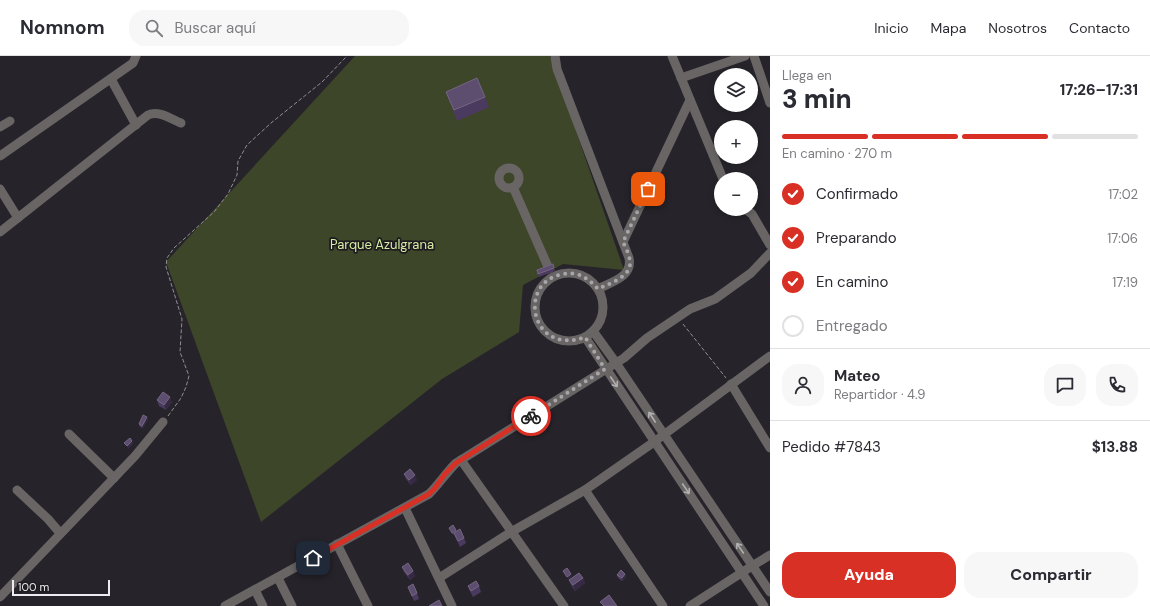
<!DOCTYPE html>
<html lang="es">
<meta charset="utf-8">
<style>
:root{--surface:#fff;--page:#f7f7f7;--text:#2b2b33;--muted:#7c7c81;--line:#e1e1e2;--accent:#d93025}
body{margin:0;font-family:"DM Sans",sans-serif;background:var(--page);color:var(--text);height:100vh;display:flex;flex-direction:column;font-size:15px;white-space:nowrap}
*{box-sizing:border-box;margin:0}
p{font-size:13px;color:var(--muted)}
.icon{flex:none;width:22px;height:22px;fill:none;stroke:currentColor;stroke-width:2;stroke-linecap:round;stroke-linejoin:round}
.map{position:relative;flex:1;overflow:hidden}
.drawer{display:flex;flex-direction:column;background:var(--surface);width:380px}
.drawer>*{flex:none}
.tools{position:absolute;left:714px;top:12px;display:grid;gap:8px}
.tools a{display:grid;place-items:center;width:44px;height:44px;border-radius:50%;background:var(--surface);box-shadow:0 2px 6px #0003;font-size:20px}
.scale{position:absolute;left:12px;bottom:10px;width:98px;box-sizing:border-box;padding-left:4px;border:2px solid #eeecf0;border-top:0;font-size:11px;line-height:14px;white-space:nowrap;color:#eeecf0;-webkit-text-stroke:3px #1d1b20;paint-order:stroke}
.pin{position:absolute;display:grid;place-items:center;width:34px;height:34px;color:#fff;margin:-17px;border-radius:8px;box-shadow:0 2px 6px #0006}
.courier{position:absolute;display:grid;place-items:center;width:40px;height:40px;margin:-20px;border:3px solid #d93025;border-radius:50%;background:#fff;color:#222;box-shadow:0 1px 5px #0007}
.headline em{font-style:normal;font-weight:800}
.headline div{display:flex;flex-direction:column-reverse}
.headline{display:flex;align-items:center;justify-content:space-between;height:68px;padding:0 12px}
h1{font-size:26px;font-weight:800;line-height:30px}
.bar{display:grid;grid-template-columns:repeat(4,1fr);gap:6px 4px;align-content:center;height:48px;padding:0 12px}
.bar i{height:5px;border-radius:3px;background:var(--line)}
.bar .active{background:var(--accent)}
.bar p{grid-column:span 4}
.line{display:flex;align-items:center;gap:10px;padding:0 12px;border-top:1px solid var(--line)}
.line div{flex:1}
.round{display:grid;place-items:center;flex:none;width:42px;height:42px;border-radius:16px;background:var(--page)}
ol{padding:0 12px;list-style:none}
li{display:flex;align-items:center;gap:12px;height:44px}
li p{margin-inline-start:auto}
li .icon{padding:4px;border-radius:50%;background:var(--accent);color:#fff;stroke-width:4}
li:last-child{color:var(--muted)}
li i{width:22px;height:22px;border:2px solid var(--line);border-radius:50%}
.button{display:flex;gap:8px;margin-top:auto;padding:8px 12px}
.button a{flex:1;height:46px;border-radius:16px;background:var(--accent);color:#fff;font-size:16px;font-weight:800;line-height:46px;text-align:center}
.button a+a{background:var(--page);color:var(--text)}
header{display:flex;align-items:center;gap:24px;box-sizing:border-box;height:56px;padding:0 20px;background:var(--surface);border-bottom:1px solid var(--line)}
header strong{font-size:19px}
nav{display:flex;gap:22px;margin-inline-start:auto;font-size:14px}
.search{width:280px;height:36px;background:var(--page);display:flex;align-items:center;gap:10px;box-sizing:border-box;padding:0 14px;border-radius:16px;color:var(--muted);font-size:15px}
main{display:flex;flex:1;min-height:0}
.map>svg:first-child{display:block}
.green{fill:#3d4628}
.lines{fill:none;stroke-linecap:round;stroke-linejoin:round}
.path{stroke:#918f93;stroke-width:1;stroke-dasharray:4 2;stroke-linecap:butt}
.minor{stroke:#696565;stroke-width:9}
.wall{fill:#4b3a5f}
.shaded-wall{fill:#352943}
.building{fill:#5d4d6f;stroke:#746683}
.oneway{stroke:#b2afb1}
.done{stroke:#a8a6ab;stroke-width:4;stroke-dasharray:0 7.2}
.route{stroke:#d93025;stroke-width:5}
.labels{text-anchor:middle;stroke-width:3.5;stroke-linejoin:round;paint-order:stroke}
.park-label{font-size:13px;fill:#d6eda2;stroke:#1d1b20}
</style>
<header>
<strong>Nomnom</strong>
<div class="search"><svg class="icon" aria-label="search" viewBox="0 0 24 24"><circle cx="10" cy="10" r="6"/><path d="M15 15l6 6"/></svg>Buscar aquí</div>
<nav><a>Inicio</a><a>Mapa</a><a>Nosotros</a><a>Contacto</a></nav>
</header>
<main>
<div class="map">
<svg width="770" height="550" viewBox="0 0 770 550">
<rect width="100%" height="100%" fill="#26242a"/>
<path class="green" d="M 355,0 L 550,0 L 624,214 L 563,208 L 523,229 L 519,276 L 442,323 L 261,466 L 166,206 Z"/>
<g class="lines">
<g class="path">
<path d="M 683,268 L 726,322"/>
<path d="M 168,360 L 181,342 L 186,331 L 189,320 L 180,296 L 182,263 L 166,211 L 167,202 L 174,192 L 214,156 L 228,138 L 237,119 L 238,105 L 247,89 L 271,67 L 322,26 L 347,0"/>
</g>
<g class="minor">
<path d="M 555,0 L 557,13 L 629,202 C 633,221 611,226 598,233"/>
<path d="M 672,0 L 723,123"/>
<path d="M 754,0 L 770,47"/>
<path d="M 681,22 L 745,0"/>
<path d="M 111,23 L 136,69"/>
<path d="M 0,71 L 10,65"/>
<path d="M 0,100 L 133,7 L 136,0"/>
<circle cx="509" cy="122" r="10"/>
<path d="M 513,131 L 549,213"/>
<path d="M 0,133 L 18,162"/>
<path d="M 745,153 L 752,158 L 770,189"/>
<path d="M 0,176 L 148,59 C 159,54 171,63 181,67"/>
<path d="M 623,186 L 690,44"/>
<circle cx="569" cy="251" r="34"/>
<path d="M 593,275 L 616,307 L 770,536"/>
<path d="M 585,281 L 764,550"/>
<path d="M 731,328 L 770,392"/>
<path d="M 69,378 L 114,422"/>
<path d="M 461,404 L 564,550"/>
<path d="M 17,434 L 48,463 L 60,477"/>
<path d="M 585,434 L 663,550"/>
<path d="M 405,452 L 452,550"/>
<path d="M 337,488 L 368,550"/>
<path d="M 278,522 L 292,550"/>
<path d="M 439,522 L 511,476 L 585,434 L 654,386 L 770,300"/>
<path d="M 255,534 L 263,550"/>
<path d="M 0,541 L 135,400 L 163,366"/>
<path d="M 225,550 L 429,438 C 439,428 446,417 456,407 L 624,302 L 647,282 L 690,253 L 715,243 L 751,217 L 770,197"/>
<path d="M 690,550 L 752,510 L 770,499"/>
</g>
</g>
<g class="wall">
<path d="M 446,36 L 485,41 L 489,51 L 457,65 Z"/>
<path d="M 553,208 L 555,215 L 539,221 L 537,214 Z"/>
<path d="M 157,344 L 172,346 L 166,354 L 159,350 Z"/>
<path d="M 148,363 L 143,372 L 140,371 L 139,368 Z"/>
<path d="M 404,418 L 417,424 L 411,429 L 406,423 Z"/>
<path d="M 449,472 L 456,474 L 464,482 L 466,487 L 460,491 L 454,478 L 453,479 Z"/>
<path d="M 402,511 L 413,515 L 415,520 L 410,524 L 404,516 Z"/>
<path d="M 625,518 L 626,521 L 622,525 L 618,522 L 617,519 Z"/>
<path d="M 583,522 L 585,527 L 575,535 L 571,529 L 569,524 Z"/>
<path d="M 468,530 L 479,530 L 481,536 L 473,541 L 470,535 Z"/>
<path d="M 408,531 L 417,537 L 419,543 L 414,545 Z"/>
</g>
<g class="shaded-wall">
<path d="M 170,341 L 172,346 L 166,354 L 164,349 Z"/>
<path d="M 147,361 L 148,363 L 143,372 L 142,370 Z"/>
<path d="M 132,385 L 133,388 L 128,393 L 127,390 Z"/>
<path d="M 415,419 L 417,424 L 411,429 L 409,424 Z"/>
<path d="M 413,515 L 415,520 L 410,524 L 408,519 Z"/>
<path d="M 571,518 L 572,520 L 568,524 L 567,521 Z"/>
<path d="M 625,518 L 626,521 L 622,525 L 622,522 Z"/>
<path d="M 583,522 L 585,527 L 575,535 L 573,529 Z"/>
</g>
<g class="building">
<path d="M 477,22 L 485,41 L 454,54 L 446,36 Z"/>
<path d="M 553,208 L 554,212 L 538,218 L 537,214 Z"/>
<path d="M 163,336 L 170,341 L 164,349 L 157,344 Z"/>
<path d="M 143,359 L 147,361 L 142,370 L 139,368 Z"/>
<path d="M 130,382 L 132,385 L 127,390 L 124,387 Z"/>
<path d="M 410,413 L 415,419 L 409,424 L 404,418 Z"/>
<path d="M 453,469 L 456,474 L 452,477 L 449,472 Z"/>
<path d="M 460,473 L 464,482 L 458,485 L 454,477 Z"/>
<path d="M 408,507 L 413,515 L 408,519 L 402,511 Z"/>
<path d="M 567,512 L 571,518 L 567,521 L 563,515 Z"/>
<path d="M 621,514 L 625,518 L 622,522 L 617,519 Z"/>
<path d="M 579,517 L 583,522 L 573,529 L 569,524 Z"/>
<path d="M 476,525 L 479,530 L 471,535 L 468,530 Z"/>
<path d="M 413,528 L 417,537 L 412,540 L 408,531 Z"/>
<path d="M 609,539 L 617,550 L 604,550 L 600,546 Z"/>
<path d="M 439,544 L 442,550 L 429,550 Z"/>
</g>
<defs><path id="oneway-shaft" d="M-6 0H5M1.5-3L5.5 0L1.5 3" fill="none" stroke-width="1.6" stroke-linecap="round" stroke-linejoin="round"/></defs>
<g class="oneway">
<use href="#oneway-shaft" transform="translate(614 326) rotate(56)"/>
<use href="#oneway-shaft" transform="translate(652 361) rotate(-123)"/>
<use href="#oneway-shaft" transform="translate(686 433) rotate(56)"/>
<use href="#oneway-shaft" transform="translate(740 492) rotate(-124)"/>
</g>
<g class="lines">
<path class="done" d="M 531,360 L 605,313 L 585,281 C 531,301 516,226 563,218 C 578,215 588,222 598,233 C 608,228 631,221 630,207 C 630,200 626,192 623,186 L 648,133"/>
<path class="route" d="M 313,502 L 429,438 L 435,432 L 445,418 L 456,407 L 531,360"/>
</g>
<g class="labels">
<g class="park-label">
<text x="382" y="193">Parque Azulgrana</text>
</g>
</g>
</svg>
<div class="tools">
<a><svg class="icon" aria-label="layers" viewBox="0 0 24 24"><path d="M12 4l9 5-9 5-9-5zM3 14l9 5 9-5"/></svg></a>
<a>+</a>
<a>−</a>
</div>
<div class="scale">100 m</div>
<div class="pin" style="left:648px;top:133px;background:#ea580c"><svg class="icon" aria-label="bag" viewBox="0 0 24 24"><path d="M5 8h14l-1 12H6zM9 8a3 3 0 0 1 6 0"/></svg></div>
<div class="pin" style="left:313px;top:502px;background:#1f2937"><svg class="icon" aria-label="home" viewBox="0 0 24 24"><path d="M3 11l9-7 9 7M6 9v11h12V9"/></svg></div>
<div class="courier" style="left:531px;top:360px"><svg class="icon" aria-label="bike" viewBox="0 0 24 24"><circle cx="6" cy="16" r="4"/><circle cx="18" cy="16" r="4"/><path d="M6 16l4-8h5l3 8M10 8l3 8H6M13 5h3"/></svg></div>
</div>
<section class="drawer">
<div class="headline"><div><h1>3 min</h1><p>Llega en</p></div><em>17:26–17:31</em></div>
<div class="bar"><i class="active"></i><i class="active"></i><i class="active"></i><i></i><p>En camino · 270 m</p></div>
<ol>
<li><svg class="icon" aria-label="check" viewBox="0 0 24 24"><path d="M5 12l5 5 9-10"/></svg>Confirmado<p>17:02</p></li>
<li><svg class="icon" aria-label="check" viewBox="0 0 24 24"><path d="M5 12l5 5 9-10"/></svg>Preparando<p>17:06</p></li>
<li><svg class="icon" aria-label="check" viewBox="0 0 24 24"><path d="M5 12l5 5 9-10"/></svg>En camino<p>17:19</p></li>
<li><i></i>Entregado</li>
</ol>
<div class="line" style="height:72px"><a class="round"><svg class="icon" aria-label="person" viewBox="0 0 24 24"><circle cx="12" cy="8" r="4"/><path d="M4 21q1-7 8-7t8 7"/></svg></a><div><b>Mateo</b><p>Repartidor · 4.9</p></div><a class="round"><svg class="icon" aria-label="chat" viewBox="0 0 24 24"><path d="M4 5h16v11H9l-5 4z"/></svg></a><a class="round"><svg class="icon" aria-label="phone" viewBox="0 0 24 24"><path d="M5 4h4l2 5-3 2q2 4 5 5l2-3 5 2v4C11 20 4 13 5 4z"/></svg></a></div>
<div class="line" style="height:52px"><div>Pedido #7843</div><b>$13.88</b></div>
<div class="button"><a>Ayuda</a><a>Compartir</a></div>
</section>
</main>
